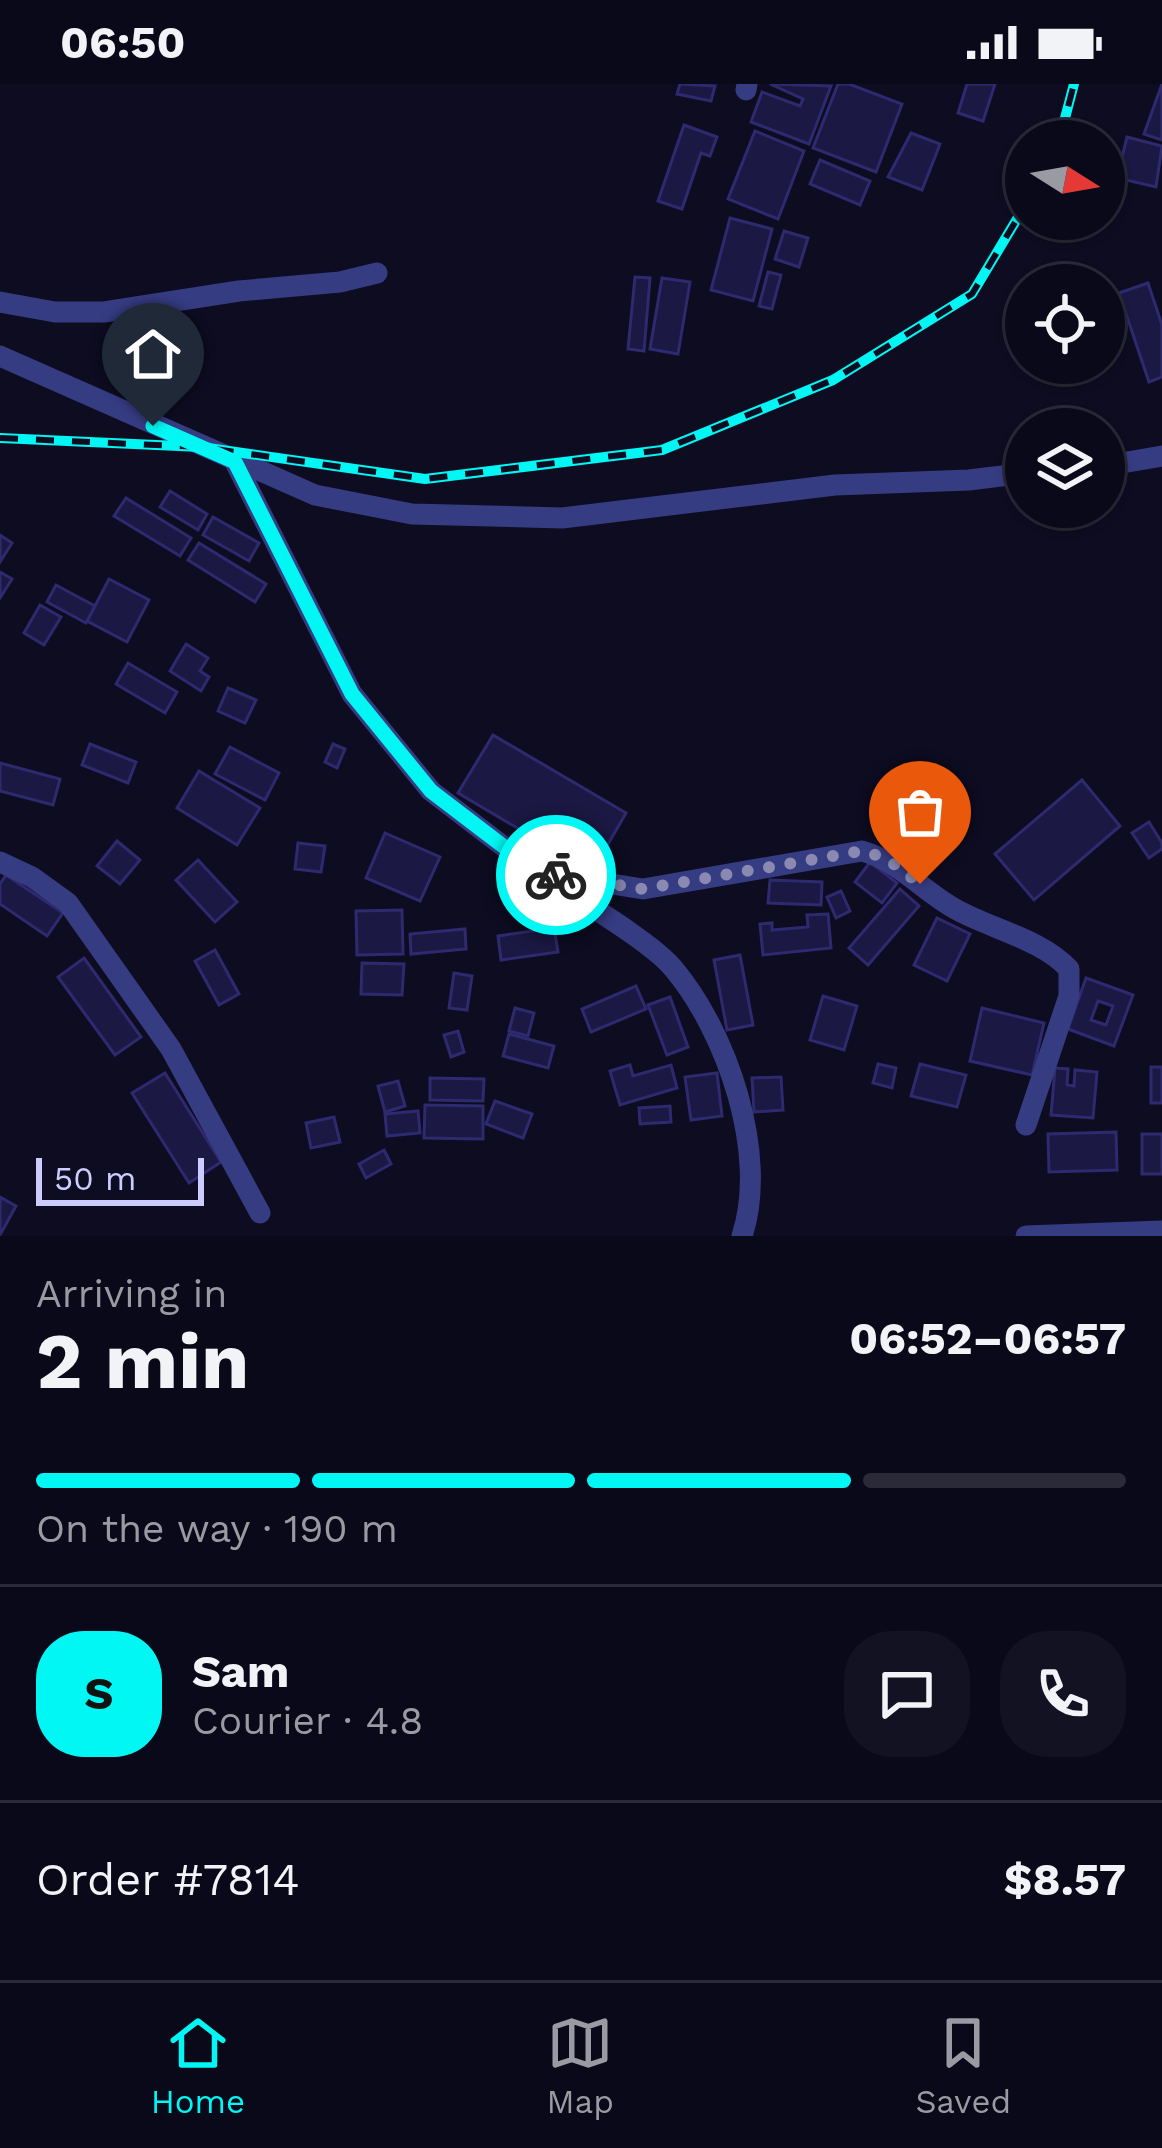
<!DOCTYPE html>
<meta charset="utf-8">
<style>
:root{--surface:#0a0919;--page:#131222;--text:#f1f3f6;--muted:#999aa2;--line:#2a2a38;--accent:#00f7f3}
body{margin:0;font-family:"Work Sans",sans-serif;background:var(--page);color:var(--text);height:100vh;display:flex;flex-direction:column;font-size:45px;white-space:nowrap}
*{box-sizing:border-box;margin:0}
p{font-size:39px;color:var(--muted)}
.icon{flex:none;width:66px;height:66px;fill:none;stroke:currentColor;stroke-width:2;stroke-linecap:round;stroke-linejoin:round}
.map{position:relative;height:1152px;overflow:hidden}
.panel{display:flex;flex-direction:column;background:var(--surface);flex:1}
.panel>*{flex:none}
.needle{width:78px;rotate:101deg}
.tools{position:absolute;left:1005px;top:36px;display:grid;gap:24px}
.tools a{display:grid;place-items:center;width:120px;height:120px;border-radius:50%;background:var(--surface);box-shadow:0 3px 9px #0004,0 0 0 3px var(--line);font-size:60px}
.scale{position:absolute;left:36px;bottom:30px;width:168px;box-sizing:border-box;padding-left:12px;border:6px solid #ccf;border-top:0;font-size:33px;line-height:42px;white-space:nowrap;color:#ccf;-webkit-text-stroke:9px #0d0c21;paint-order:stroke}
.pin{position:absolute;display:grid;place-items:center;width:102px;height:102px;color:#fff;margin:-123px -51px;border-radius:50% 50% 50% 0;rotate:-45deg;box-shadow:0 0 12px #0007}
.pin .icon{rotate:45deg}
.courier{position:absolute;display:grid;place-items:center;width:120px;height:120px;margin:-60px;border:9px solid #00f7f3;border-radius:50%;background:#fff;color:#222;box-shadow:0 3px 15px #0007}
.overview em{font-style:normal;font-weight:700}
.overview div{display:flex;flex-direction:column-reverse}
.overview{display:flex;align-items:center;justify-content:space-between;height:204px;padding:0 36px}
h1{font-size:78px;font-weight:700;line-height:90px}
.bar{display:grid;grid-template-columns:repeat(4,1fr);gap:18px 12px;align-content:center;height:144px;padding:0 36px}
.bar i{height:15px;border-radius:9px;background:var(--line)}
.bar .current{background:var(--accent)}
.bar p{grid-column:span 4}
.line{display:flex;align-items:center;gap:30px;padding:0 36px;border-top:3px solid var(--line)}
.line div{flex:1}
.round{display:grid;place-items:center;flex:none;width:126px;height:126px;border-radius:48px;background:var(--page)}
.status{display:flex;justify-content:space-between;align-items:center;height:84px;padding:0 60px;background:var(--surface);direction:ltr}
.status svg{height:33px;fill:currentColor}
.dock{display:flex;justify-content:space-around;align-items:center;height:168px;border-top:3px solid var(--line);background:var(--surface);font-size:33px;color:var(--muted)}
.dock a{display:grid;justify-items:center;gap:6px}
.dock .current{color:var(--accent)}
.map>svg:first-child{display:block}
.building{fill:#1b1843;stroke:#2f296f;stroke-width:3;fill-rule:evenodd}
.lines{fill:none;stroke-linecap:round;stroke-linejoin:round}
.street{stroke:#363c82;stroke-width:21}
.rail-casing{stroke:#00f7f3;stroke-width:10}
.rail{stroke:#0d0c21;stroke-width:6;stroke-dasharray:18;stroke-linecap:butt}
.done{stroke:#8989b1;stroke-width:12;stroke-dasharray:0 21.6}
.route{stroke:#00f7f3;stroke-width:15}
</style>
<div class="status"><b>06:50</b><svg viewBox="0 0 49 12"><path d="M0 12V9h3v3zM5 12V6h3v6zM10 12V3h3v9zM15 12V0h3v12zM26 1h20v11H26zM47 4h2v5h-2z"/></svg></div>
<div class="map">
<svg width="1162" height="1152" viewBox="0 0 1162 1152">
<rect width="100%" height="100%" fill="#0d0c21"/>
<g class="building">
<path d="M 680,0 L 715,2 L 711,17 L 677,10 Z"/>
<path d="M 770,0 L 831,2 L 809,60 L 751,38 L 762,8 L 800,22 L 803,15 Z"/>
<path d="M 838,0 L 849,0 L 902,20 L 876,88 L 813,64 Z"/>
<path d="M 967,0 L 995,0 L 983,37 L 958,29 Z"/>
<path d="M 1162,0 L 1162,56 L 1144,50 Z"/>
<path d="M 684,41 L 717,53 L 710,72 L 701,69 L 682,125 L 658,117 Z"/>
<path d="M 755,47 L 804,67 L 778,135 L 728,115 Z"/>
<path d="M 911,49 L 940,60 L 922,106 L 888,93 Z"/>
<path d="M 1127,53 L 1162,62 L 1156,103 L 1117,94 Z"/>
<path d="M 820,76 L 870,97 L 860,121 L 810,100 Z"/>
<path d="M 730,134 L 772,145 L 753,217 L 711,206 Z"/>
<path d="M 784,147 L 808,154 L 799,183 L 775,175 Z"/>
<path d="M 768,188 L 781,191 L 772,225 L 759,222 Z"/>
<path d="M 635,193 L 650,194 L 644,267 L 628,265 Z"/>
<path d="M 662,194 L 690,198 L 678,270 L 650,265 Z"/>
<path d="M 1148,199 L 1162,241 L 1162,293 L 1149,298 L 1119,209 Z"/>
<path d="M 170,407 L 207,430 L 198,446 L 160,423 Z"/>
<path d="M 126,414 L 191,454 L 180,472 L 114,432 Z"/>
<path d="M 213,433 L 259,459 L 249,477 L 203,451 Z"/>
<path d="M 0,451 L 12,459 L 0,478 Z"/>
<path d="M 199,459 L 266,500 L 255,518 L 188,476 Z"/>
<path d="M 0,488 L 12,495 L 0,514 Z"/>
<path d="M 109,495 L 149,516 L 127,558 L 87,537 Z"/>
<path d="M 56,501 L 95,522 L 86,539 L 47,518 Z"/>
<path d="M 40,521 L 61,533 L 44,561 L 24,549 Z"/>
<path d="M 186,560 L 208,574 L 200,587 L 209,593 L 201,607 L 170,587 Z"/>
<path d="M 128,579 L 177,608 L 165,629 L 116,600 Z"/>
<path d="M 228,604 L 256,616 L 245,639 L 218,627 Z"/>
<path d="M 493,651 L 626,729 L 592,788 L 458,709 Z"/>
<path d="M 90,660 L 136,678 L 128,699 L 82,681 Z"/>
<path d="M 333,660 L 345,665 L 337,684 L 325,678 Z"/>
<path d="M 230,663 L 279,689 L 265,716 L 215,690 Z"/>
<path d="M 0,679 L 60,695 L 53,721 L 0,707 Z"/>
<path d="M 199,687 L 260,724 L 237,761 L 177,724 Z"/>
<path d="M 1082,696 L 1120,742 L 1034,816 L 995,770 Z"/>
<path d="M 1149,738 L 1162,759 L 1162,765 L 1149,774 L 1132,749 Z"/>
<path d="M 385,749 L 440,773 L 420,817 L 366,794 Z"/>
<path d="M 117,757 L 140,776 L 120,800 L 97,782 Z"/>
<path d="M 298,759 L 325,762 L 321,788 L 295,785 Z"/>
<path d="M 198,776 L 237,818 L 215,838 L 176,796 Z"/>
<path d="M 870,778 L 897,799 L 882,819 L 855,798 Z"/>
<path d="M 6,791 L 63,829 L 47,852 L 0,820 L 0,800 Z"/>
<path d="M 770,796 L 822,798 L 821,821 L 768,819 Z"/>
<path d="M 900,805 L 919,822 L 868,881 L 849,864 Z"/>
<path d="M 841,807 L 850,827 L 836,834 L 827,813 Z"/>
<path d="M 402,826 L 403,870 L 357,871 L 356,827 Z"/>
<path d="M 828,830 L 831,864 L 763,871 L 760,840 L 772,839 L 772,846 L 808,843 L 807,831 Z"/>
<path d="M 937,834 L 970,850 L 947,897 L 914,881 Z"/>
<path d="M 554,844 L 558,868 L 501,876 L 498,852 Z"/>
<path d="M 465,845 L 466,865 L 411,870 L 410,850 Z"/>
<path d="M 215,866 L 239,910 L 219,921 L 195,877 Z"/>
<path d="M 740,871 L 753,941 L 727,946 L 714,876 Z"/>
<path d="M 84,874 L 141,953 L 115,971 L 58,893 Z"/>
<path d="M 362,879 L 404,880 L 402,911 L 361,910 Z"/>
<path d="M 454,889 L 472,892 L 467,926 L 449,924 Z"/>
<path d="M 1086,894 L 1133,911 L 1114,962 L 1068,945 ZM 1098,917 L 1113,922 L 1106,941 L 1091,936 Z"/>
<path d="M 636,902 L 646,925 L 591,948 L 582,925 Z"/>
<path d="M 823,912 L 857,922 L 844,966 L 810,956 Z"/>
<path d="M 670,913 L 688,963 L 667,971 L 648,921 Z"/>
<path d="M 515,924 L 534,929 L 528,952 L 509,947 Z"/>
<path d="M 982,924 L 1044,939 L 1032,991 L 970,977 Z"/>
<path d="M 458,947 L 464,968 L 451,973 L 444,951 Z"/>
<path d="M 509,950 L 554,962 L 548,984 L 503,972 Z"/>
<path d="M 878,980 L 896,984 L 892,1004 L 873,999 Z"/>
<path d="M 920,980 L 966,991 L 957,1023 L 911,1012 Z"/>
<path d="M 630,981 L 633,992 L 671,981 L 677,1004 L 620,1021 L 610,987 Z"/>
<rect x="1151" y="983" width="11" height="36"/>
<path d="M 1055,984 L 1068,985 L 1067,1001 L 1074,1002 L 1075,986 L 1097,988 L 1093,1034 L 1051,1031 Z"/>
<path d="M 165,989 L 221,1078 L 189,1099 L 132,1009 Z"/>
<path d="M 717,989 L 722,1032 L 691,1036 L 685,993 Z"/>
<path d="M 781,993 L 783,1026 L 754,1028 L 752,994 Z"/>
<path d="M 430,994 L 484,995 L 483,1017 L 430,1016 Z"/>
<path d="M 398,997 L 405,1022 L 385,1028 L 378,1002 Z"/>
<path d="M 495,1017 L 532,1030 L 523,1054 L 486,1040 Z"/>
<path d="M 425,1021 L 483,1022 L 483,1055 L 424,1054 Z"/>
<path d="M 670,1022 L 671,1038 L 640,1040 L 639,1024 Z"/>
<path d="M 418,1027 L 420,1049 L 387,1052 L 385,1030 Z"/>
<path d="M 334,1033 L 340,1058 L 311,1064 L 306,1039 Z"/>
<path d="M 1116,1048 L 1117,1086 L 1049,1088 L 1048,1050 Z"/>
<rect x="1142" y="1050" width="20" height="40"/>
<path d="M 384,1066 L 391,1080 L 366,1094 L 359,1080 Z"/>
<path d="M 0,1113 L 16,1122 L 0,1151 Z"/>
</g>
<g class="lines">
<g class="street">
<path d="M 746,6 L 747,0"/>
<path d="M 0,218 L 55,228 L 104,228 L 239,207 L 340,198 L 377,189"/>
<path d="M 0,272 L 315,411 L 412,430 L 562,434 L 835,401 L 969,396 L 1026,389"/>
<path d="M 235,378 L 352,610 L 431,707 L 537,788 L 643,805 L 862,767 C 901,778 924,809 959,827 C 995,846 1042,856 1069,885 L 1069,912 L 1026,1041"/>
<path d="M 1104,382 L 1162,372"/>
<path d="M 0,778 L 32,793 L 68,819 L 171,965 L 260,1129"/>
<path d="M 545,793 C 578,815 650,857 673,884 C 727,948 769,1070 742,1152"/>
<path d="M 1026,1152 L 1162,1147"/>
</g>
<g class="rail-casing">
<g id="rail">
<path d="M 1059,57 L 1074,0"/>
<path d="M 0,354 L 201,363 L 425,395 L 662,366 L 833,296 L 972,210 L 1026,120"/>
</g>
</g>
<use href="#rail" class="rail"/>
</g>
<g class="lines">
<path class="done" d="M 556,791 L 643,805 L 862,767 L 886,774 L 920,800"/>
<path class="route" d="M 153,342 L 235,378 L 352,610 L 431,707 L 537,788 L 556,791"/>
</g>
</svg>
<div class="tools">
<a><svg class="needle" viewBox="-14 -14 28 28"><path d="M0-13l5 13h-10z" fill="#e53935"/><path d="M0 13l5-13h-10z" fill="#999aa2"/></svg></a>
<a><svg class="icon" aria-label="locate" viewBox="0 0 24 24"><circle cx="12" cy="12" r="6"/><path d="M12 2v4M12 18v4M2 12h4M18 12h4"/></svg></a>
<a><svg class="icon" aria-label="layers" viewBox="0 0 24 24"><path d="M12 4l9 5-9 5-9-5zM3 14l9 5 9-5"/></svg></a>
</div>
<div class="scale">50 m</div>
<div class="pin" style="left:920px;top:800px;background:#ea580c"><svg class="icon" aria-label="bag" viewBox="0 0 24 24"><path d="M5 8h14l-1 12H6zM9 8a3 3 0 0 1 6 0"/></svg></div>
<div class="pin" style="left:153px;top:342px;background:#1f2937"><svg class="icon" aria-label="home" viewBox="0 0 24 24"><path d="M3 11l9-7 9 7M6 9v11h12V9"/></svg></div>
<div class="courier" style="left:556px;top:791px"><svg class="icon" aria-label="bike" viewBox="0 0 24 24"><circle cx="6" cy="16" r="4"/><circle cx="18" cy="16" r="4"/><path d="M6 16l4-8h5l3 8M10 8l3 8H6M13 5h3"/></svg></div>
</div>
<section class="panel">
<div class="overview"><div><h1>2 min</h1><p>Arriving in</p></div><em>06:52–06:57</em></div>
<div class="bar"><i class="current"></i><i class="current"></i><i class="current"></i><i></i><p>On the way · 190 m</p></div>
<div class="line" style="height:216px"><b class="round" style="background:var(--accent);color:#111">S</b><div><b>Sam</b><p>Courier · 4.8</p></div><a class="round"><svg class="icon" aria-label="chat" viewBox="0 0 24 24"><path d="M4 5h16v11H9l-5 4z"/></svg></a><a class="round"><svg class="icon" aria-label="phone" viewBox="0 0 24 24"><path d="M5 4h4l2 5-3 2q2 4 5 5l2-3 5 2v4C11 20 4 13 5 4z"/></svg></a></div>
<div class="line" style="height:156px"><div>Order #7814</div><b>$8.57</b></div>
</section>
<nav class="dock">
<a class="current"><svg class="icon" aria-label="home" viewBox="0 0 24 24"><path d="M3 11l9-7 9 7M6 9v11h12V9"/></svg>Home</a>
<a><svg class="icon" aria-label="map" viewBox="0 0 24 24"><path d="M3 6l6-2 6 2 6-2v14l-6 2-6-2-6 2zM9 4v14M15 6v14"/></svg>Map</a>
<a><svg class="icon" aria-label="saved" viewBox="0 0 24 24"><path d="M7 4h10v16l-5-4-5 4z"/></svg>Saved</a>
</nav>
